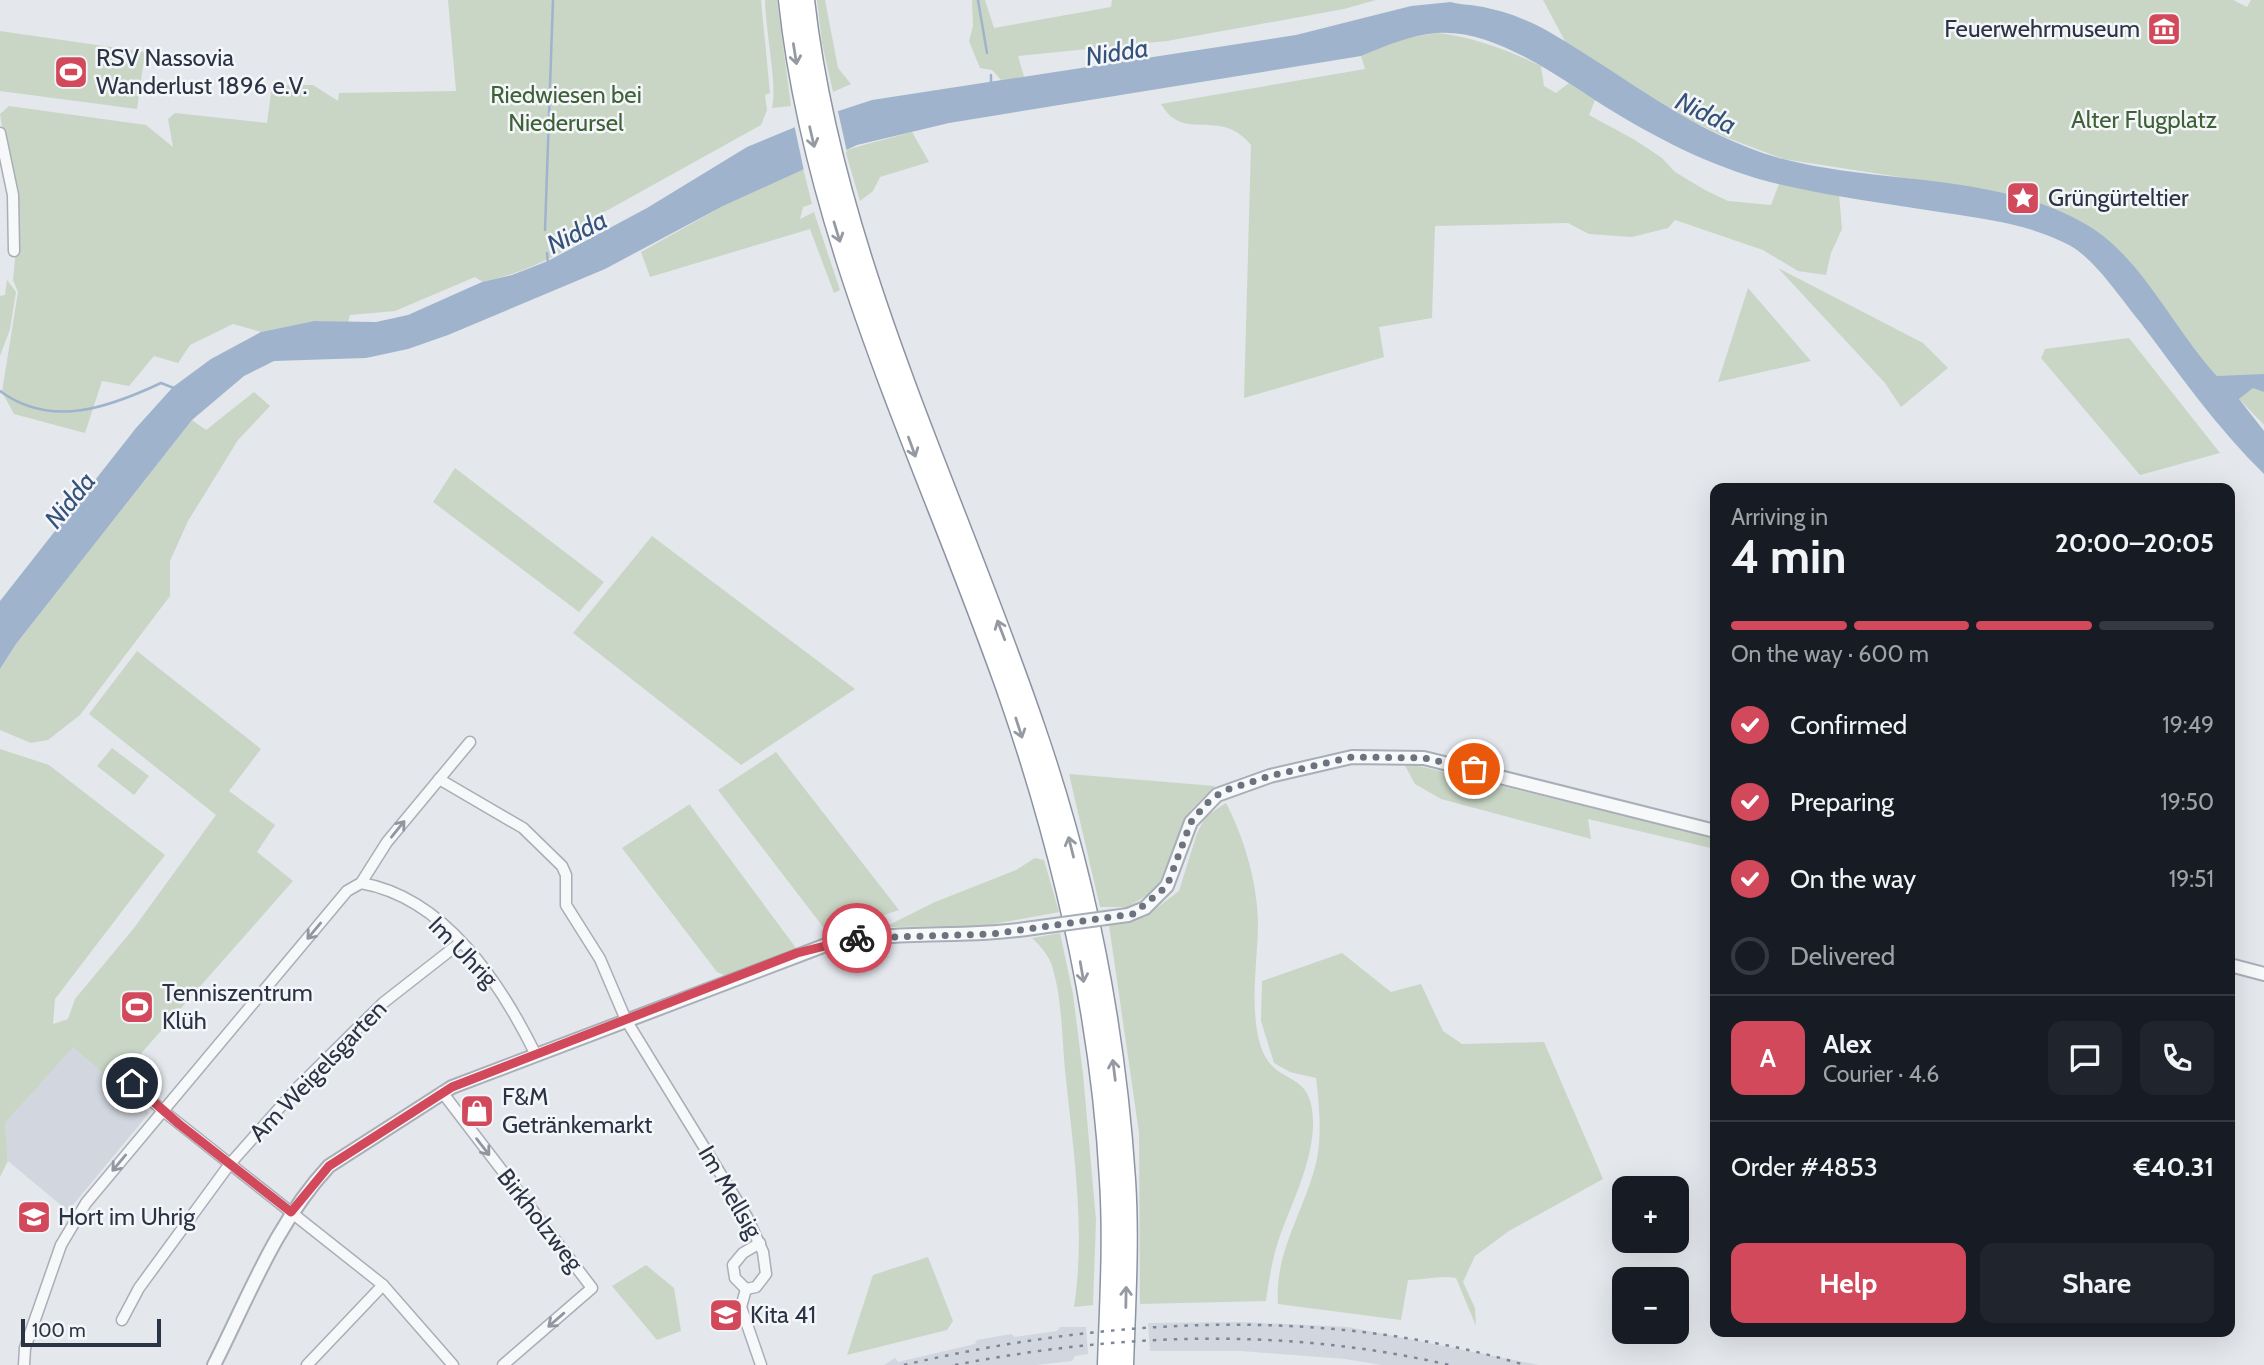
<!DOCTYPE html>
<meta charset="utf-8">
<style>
:root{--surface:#171b24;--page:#20242c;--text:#f1f3f6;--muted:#9ea1a6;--line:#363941;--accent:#d1495b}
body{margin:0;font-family:Cabin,sans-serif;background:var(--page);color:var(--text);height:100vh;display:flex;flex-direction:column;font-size:26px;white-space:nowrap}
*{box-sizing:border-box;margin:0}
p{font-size:23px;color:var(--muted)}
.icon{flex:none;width:38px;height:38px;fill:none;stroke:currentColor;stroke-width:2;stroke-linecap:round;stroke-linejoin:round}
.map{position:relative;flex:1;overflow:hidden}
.side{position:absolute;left:1710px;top:483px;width:525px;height:854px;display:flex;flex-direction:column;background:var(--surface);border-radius:14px;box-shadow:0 7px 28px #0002}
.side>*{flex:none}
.controls{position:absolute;left:1612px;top:1176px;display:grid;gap:14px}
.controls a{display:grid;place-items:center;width:77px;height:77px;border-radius:14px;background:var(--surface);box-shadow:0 7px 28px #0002;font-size:35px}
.scale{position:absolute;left:21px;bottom:18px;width:140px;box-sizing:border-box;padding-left:7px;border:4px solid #2b3445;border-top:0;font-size:19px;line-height:24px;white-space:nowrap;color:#2b3445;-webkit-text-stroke:5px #f4f6f9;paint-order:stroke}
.pin{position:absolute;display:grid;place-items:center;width:60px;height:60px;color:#fff;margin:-30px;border:4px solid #fff;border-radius:50%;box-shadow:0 2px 7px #0007}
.courier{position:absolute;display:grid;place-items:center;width:70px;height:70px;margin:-35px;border:5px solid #d1495b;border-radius:50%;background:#fff;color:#222;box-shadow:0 2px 9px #0007}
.headline em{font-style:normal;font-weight:800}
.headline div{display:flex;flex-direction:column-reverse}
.headline{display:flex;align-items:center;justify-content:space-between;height:119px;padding:0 21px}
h1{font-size:46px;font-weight:800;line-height:52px}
.bar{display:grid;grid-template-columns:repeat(4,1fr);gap:10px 7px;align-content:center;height:84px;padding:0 21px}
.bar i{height:9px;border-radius:5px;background:var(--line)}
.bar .on{background:var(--accent)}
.bar p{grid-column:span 4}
.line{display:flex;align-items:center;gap:18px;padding:0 21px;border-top:2px solid var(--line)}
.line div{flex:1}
.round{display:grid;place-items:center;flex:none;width:74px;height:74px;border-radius:14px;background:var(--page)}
ol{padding:0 21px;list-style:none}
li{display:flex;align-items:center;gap:21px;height:77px}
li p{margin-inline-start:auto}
li .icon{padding:7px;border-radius:50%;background:var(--accent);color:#fff;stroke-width:4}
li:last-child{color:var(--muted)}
li i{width:38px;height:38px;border:4px solid var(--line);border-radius:50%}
.cta{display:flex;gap:14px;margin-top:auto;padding:14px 21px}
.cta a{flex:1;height:80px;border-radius:14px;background:var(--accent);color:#fff;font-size:28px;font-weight:800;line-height:80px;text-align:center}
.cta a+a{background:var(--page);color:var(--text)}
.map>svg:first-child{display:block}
.built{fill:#d2d6de}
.green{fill:#c9d6c5}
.water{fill:#9fb4cc}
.pier{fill:#e4e7ec}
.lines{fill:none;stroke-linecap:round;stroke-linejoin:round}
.stream{stroke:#9fb4cc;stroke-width:2.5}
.minor-casing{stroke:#a9aeb7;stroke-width:13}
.tertiary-casing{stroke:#a9aeb7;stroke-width:16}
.motorway-casing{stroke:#8b94a3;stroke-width:21}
.minor{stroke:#f7f8fa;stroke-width:10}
.tertiary{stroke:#f7f8fa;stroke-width:12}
.motorway{stroke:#fff;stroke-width:18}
.rail{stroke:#7d8696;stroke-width:2.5;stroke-dasharray:3.5 7;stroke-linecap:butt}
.tertiary-bridge-casing{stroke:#a9aeb7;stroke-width:16;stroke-linecap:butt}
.tertiary-bridge{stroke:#f7f8fa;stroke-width:12}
.oneway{stroke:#959aa2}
.oneway2{stroke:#9196a0}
.done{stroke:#6c737f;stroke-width:7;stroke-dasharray:0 12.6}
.route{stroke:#d1495b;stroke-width:9}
.labels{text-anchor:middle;stroke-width:5;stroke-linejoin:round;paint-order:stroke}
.poi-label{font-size:24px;fill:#2b3445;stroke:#f4f6f9;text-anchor:start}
.park-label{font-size:24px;fill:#3f6138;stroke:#f4f6f9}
.street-label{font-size:24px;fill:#2b3445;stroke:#f4f6f9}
.water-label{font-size:26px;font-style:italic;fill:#34527a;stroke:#f4f6f9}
</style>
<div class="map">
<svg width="2264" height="1365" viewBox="0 0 2264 1365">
<rect width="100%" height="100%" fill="#e4e7ec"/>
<g class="built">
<path d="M 73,1046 L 149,1113 L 68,1211 L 8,1161 L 5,1123 Z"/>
<path d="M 1242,1322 L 1348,1327 L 1539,1365 L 1381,1365 L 1345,1359 L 1241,1351 L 1150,1351 L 1148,1323 Z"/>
<path d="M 1060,1327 L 1086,1327 L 1088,1354 L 1075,1356 L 1072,1361 L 1036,1365 L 884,1365 L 895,1358 L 898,1362 L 975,1344 L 977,1340 L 1011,1334 L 1015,1337 L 1057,1331 Z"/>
</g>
<g class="green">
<path d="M 448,0 L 761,0 L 770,93 L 765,95 L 767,110 L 761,125 L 579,226 L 579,242 C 548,261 518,274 483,282 L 475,277 L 395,311 L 350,315 L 348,322 L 314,321 L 261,332 L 233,324 L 190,345 L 178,363 L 154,356 L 129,386 L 102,381 L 85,433 L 14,414 L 2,392 L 18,292 L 13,280 L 19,219 L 0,114 L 9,106 L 146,125 L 173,147 L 168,119 L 175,113 L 267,123 L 272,85 L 313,85 L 338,101 L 339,93 L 456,91 Z"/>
<path d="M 765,0 L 777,0 L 791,106 L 772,108 C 778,89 765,27 765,0 Z"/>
<path d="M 817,0 L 825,0 L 838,68 L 851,84 L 833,92 L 822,43 Z"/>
<path d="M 972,0 L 985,0 L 994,28 L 1111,7 L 1112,0 L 1376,0 L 1344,9 L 1167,41 L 1018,56 L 1024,77 L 1001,80 L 992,70 L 980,68 L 969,41 L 973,26 Z"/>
<path d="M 1543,0 L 2233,0 L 2247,7 L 2251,0 L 2264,0 L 2264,425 L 2196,354 L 2119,250 L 2037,203 L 1932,182 L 1783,159 L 1725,137 L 1682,116 L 1566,43 Z"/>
<path d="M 0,31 L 145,52 L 137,109 L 0,91 Z"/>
<path d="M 1439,33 C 1476,38 1507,50 1541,66 L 1544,86 L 1556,93 L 1569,83 L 1595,100 L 1589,115 L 1635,140 L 1662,158 L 1675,172 L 1705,190 L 1728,201 L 1771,205 L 1779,184 L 1839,194 L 1842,229 L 1831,253 L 1826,275 L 1798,271 L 1763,250 L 1675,220 L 1668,228 L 1632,237 L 1589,234 L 1568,223 L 1435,226 L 1432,318 L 1379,327 L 1384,357 L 1244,398 L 1251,145 C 1220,106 1184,144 1161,104 L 1365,69 L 1361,56 L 1405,38 Z"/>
<path d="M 912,132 L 929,162 L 880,177 L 873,191 L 860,201 L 845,150 Z"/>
<path d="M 803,168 L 812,204 L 803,207 L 800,219 L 814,212 L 840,290 L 834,293 L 810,229 L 650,277 L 641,252 L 723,206 Z"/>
<path d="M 1778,268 L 1923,343 L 1948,368 L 1901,407 L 1885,383 Z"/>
<path d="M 7,280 L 16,292 L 10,329 L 0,356 L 0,296 L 5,295 Z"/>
<path d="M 1748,288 L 1811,361 L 1718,382 Z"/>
<path d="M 2129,338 L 2220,453 L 2140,475 L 2041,358 L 2045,349 Z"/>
<path d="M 254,392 L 270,406 L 238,440 L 188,521 L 170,561 L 170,596 L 80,715 L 48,740 L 31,743 L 0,730 L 0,669 L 16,644 L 192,420 L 206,430 Z"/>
<path d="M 455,468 L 604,582 L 579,612 L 433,502 Z"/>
<path d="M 652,536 L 855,689 L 741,765 L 573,633 Z"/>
<path d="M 137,651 L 261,749 L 229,791 L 275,825 L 257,852 L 293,881 L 115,1083 L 73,1047 L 5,1123 L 8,1161 L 0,1177 L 0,749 L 49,765 L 165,855 L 55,999 L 53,1024 L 68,1019 L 75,999 L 134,928 L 216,815 L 89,714 Z"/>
<path d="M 112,748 L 149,776 L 134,795 L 97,766 Z"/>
<path d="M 776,752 L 899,910 L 864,922 L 846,933 L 830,936 L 718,790 Z"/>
<path d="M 1403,762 L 1715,838 L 1715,849 L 1588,819 L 1591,839 L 1441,799 L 1415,784 Z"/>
<path d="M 1069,774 L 1215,786 L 1190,811 L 1179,836 L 1171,867 L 1152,892 L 1128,907 L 1100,907 Z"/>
<path d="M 1226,803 C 1244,837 1257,882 1258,921 C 1258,962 1249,1004 1260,1044 C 1274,1091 1315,1064 1313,1127 C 1311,1165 1294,1198 1281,1233 C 1273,1255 1269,1278 1266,1301 L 1140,1304 L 1139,1133 L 1109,925 L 1145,917 L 1179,891 L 1197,833 L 1206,816 Z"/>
<path d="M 690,804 L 690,805 L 796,948 L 726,976 L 717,972 L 622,848 Z"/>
<path d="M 1035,858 L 1044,860 L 1059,912 L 983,926 L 885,927 L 935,902 L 1016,870 Z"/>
<path d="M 1060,933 L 1073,994 L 1083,1074 L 1096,1220 L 1093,1305 L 1074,1307 C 1086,1230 1073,1148 1065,1070 C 1062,1038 1062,1000 1053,969 C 1050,957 1041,946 1032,938 Z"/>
<path d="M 1342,953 L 1391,992 L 1421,984 L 1443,1031 L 1462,1044 L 1544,1042 L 1603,1179 L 1509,1231 L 1475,1256 L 1463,1282 L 1475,1308 L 1476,1326 L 1456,1278 C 1440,1275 1425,1280 1408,1280 L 1401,1320 L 1278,1304 C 1274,1251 1306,1209 1317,1159 C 1322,1133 1319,1103 1316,1078 L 1290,1072 L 1274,1063 L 1261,1021 L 1262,981 Z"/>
<path d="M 928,1257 L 953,1321 L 947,1330 L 847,1355 L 873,1275 Z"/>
<path d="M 646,1265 L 674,1288 L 681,1331 L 657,1340 L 612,1286 Z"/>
</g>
<path class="water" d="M 1451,2 C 1460,5 1468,4 1477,6 C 1503,10 1529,20 1551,33 C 1627,77 1696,136 1783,159 C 1882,185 2007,172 2095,230 C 2144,263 2176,332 2217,376 L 2264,374 L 2264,392 L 2253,388 L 2239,399 L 2264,431 L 2264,474 C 2217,428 2180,375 2140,322 C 2121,299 2095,259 2069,245 C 2032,225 1986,219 1946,213 C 1890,204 1833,197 1778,184 C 1720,170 1665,143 1614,112 C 1564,82 1499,29 1437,33 C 1410,35 1386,46 1361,56 L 949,123 L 857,145 L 723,206 L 605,269 L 448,335 L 408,349 L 366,358 L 274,361 L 244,376 L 192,420 L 16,644 L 0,669 L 0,601 L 136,428 L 173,387 L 211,359 L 261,332 L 314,321 L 376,322 L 408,315 L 482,282 L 512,275 L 548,261 L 647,208 L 747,147 L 817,118 L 872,100 L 1296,35 L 1411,6 Z"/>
<path class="pier" d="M 837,107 L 847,152 L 804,171 L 794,124 Z"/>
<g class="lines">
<g class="stream">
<path d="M 978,0 L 987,53"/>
<path d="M 991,75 L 991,85"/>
<path d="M 545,230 L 553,0"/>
<path d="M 547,253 L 548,264"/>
<path d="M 0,391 C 51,429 110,407 161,383 L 174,388"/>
</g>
<g class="minor-casing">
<g id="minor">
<path d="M 0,133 L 13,195 L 14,251"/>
<path d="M 439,779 L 523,828 L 562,866 L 566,875 L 566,905 L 600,959 L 626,1020 L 747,1217 L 763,1252 L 766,1274 L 756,1287 L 746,1289 L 741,1307 L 761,1365"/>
<path d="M 361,883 C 446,898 501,984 536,1055"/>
<path d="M 117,1069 L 162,1110 L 383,1285 L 453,1365"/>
<path d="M 442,1092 L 592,1288 L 503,1365"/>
<path d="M 746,1289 L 735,1278 L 733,1265 L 743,1253 L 760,1243"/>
<path d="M 122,1320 L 139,1288 L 229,1165 L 298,1087 L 383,1003 L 461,942"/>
<path d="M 24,1365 L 25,1348 L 61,1245 L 86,1203 L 347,891 L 361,883 L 387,842 L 470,742"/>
<path d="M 307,1365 L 383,1285"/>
</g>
</g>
<g class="tertiary-casing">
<g id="tertiary">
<path d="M 1128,915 L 1145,908 L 1167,886 L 1191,822 L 1217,795 L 1270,776 L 1352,757 L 1424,758 L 1715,831"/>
<path d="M 2230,965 L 2264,974"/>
<path d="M 214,1365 C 249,1296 276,1223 329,1166 L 452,1087 L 826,945 C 894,929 964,939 1033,928"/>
</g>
</g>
<g class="motorway-casing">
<g id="motorway">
<path d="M 788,0 C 814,245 928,466 1008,695 C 1062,851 1100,1015 1109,1180 C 1113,1242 1109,1304 1107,1365"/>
<path d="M 805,0 C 834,256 954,487 1036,729 C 1086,874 1116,1028 1126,1180 C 1130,1241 1126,1304 1124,1365"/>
</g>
</g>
<use href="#minor" class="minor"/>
<use href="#tertiary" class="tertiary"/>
<use href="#motorway" class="motorway"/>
<g class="rail">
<path d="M 904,1365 C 1105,1318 1325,1305 1525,1365"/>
<path d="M 955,1365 C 1118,1333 1287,1327 1449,1365"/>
</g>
<g class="tertiary-bridge-casing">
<path id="tertiary-bridge" d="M 1033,928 L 1128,915"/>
</g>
<use href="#tertiary-bridge" class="tertiary-bridge"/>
</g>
<defs><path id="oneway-shaft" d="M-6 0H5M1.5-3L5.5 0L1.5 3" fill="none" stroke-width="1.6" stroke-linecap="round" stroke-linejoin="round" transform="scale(1.75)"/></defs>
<g class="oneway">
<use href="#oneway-shaft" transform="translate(795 54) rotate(81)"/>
<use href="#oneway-shaft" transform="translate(812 137) rotate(77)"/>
<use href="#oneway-shaft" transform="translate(837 232) rotate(73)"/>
<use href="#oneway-shaft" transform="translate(912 447) rotate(70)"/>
<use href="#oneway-shaft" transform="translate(1001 630) rotate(-111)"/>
<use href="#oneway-shaft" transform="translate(1019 728) rotate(72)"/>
<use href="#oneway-shaft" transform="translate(1071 847) rotate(-104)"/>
<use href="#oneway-shaft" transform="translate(1082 972) rotate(80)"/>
<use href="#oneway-shaft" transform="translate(1114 1070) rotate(-97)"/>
<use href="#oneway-shaft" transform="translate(1126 1297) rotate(-89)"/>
</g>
<g class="oneway2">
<use href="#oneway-shaft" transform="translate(398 829) rotate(-51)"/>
<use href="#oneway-shaft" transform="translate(314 931) rotate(130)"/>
<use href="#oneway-shaft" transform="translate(483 1147) rotate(52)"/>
<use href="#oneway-shaft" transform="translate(119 1163) rotate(130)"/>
<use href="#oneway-shaft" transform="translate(556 1320) rotate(139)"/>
</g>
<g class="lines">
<path class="done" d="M 857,938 L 992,934 L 1133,914 L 1167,886 L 1191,822 L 1206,804 L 1223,791 L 1270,776 L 1352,757 L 1424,758 L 1474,769"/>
<path class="route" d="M 132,1083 L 179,1124 L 291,1212 L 329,1166 L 452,1087 L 797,953 L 857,938"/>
</g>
<defs>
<g id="museum-square" transform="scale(1.75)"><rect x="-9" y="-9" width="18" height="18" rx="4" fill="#d1495b" stroke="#f4f6f9"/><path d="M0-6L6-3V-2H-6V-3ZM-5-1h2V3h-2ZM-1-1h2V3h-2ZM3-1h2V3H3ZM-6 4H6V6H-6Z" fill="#fff"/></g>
<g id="stadium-square" transform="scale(1.75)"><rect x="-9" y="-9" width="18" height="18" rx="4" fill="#d1495b" stroke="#f4f6f9"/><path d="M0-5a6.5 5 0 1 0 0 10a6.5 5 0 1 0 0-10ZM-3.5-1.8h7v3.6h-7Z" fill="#fff"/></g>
<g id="sight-square" transform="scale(1.75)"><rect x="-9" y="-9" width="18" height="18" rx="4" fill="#d1495b" stroke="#f4f6f9"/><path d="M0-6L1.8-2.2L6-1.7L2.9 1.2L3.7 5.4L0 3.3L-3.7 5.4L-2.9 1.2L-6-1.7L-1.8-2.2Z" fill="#fff"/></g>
<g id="shop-square" transform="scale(1.75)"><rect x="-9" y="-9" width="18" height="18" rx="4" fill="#d1495b" stroke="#f4f6f9"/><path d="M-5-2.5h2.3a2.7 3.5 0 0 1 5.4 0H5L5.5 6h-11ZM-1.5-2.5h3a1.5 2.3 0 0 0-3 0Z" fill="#fff"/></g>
<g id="school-square" transform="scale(1.75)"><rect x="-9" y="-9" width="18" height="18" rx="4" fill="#d1495b" stroke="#f4f6f9"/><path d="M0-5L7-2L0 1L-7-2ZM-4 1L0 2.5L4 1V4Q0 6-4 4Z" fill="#fff"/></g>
</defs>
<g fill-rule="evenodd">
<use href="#museum-square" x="2164" y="29"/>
<use href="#stadium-square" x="71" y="72"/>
<use href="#sight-square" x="2023" y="198"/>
<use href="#stadium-square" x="137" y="1007"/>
<use href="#shop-square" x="477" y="1111"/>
<use href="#school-square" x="34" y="1217"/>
<use href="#school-square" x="726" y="1315"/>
</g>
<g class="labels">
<g class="poi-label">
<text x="2140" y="37" text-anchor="end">Feuerwehrmuseum</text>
<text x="96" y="66">RSV Nassovia<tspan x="96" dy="28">Wanderlust 1896 e.V.</tspan></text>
<text x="2048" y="206">Grüngürteltier</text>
<text x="162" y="1001">Tenniszentrum<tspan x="162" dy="28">Klüh</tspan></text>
<text x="502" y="1105">F&amp;M<tspan x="502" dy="28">Getränkemarkt</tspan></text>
<text x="58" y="1225">Hort im Uhrig</text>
<text x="750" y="1323">Kita 41</text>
</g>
<g class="park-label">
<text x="566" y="103">Riedwiesen bei<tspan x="566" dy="28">Niederursel</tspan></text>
<text x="2144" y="128">Alter Flugplatz</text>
</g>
<g class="street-label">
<text transform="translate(463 952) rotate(46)" y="8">Im Uhrig</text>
<text transform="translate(318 1071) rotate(-46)" y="8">Am Weigelsgarten</text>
<text transform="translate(730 1192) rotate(60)" y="8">Im Mellsig</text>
<text transform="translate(540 1220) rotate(52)" y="8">Birkholzweg</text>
</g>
<g class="water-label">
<text transform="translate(1117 52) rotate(-9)" y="9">Nidda</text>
<text transform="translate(1706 113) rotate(26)" y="9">Nidda</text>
<text transform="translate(577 232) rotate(-27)" y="9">Nidda</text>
<text transform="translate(70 500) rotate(-51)" y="9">Nidda</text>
</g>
</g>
</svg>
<div class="controls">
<a>+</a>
<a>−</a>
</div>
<div class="scale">100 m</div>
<div class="pin" style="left:1474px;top:769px;background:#ea580c"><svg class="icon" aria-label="bag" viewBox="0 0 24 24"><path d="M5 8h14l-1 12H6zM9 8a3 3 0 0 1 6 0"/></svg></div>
<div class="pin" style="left:132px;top:1083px;background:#1f2937"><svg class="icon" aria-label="home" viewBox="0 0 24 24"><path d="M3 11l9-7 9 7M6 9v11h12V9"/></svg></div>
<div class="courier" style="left:857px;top:938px"><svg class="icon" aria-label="bike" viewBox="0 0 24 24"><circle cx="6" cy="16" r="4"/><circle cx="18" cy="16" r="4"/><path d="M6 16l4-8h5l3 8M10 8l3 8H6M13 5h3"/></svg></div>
<section class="side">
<div class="headline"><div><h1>4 min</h1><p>Arriving in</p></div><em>20:00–20:05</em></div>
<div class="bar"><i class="on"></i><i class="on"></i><i class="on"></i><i></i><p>On the way · 600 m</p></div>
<ol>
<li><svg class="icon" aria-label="check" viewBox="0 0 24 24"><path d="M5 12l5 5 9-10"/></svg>Confirmed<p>19:49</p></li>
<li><svg class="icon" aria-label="check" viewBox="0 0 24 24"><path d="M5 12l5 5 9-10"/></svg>Preparing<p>19:50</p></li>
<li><svg class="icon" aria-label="check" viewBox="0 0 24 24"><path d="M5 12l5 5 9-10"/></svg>On the way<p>19:51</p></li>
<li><i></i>Delivered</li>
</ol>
<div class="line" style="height:126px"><b class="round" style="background:var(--accent);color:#fff">A</b><div><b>Alex</b><p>Courier · 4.6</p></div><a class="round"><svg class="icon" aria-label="chat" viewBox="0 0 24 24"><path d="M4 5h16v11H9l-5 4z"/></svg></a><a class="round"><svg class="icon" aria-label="phone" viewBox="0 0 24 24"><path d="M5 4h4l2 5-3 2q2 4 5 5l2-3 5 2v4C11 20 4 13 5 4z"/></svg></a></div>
<div class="line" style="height:91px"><div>Order #4853</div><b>€40.31</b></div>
<div class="cta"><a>Help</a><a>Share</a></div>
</section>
</div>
